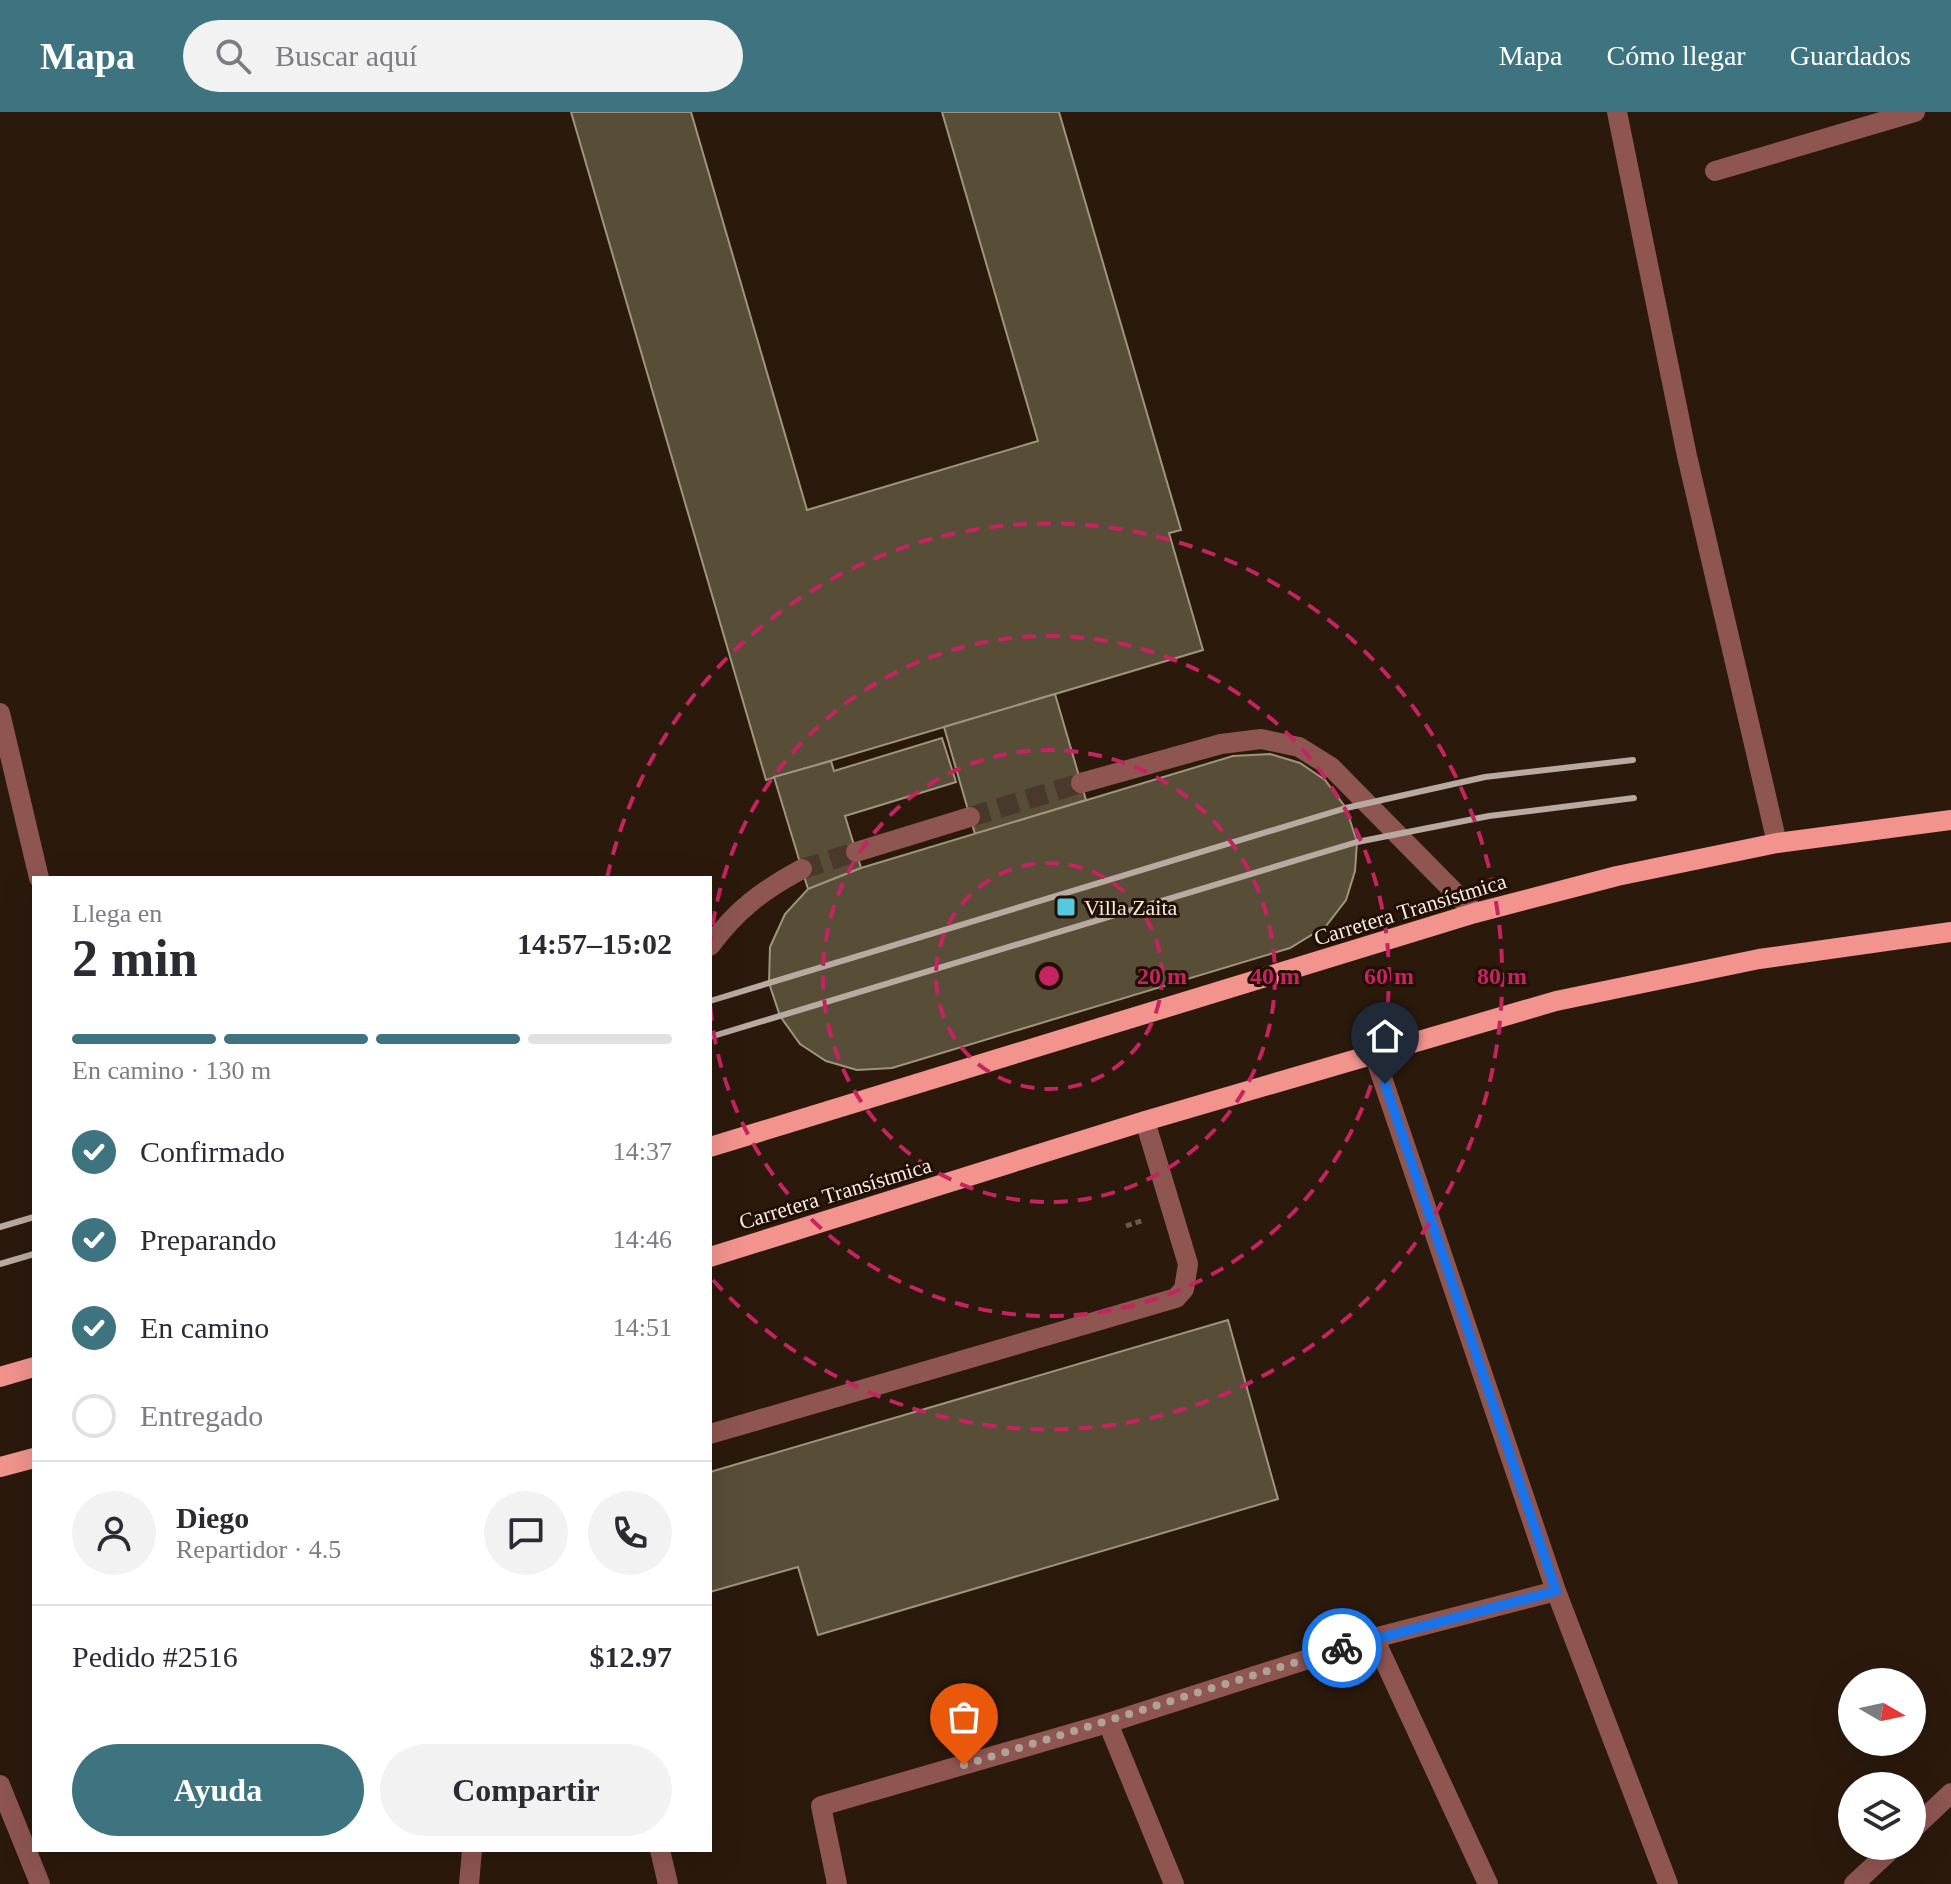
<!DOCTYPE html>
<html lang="es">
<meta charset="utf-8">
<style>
:root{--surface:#fff;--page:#f2f2f3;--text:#2b2b33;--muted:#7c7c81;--line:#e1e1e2;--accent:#3e7380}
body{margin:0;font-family:"Times New Roman",serif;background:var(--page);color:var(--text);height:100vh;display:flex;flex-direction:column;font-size:30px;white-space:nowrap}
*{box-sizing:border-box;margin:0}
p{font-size:26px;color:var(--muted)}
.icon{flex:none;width:44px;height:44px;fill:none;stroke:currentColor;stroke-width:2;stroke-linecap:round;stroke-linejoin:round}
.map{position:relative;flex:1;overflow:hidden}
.sheet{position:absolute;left:32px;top:764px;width:680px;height:976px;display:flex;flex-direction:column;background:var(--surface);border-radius:0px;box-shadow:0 8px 32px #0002}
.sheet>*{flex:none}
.needle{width:52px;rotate:99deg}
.controls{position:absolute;left:1838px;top:1556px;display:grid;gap:16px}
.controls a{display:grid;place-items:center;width:88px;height:88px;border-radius:50%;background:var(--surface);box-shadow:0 8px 32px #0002;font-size:40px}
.pin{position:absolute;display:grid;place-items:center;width:68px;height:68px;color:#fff;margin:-82px -34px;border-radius:50% 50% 50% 0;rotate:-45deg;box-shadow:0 0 8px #0007}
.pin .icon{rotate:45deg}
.courier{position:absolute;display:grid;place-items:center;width:80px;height:80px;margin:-40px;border:6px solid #1a73e8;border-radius:50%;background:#fff;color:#222;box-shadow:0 2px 10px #0007}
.overview em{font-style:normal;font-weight:700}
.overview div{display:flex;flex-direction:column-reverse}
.overview{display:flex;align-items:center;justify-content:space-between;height:136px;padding:0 40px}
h1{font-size:52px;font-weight:700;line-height:60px}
.bar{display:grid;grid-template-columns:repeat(4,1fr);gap:12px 8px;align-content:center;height:96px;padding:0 40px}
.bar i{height:10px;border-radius:6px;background:var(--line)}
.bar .on{background:var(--accent)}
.bar p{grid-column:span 4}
.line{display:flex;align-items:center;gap:20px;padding:0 40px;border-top:2px solid var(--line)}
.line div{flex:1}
.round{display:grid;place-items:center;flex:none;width:84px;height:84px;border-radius:42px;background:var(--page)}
ol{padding:0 40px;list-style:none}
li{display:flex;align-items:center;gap:24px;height:88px}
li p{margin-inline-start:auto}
li .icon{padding:8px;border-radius:50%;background:var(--accent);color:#fff;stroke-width:4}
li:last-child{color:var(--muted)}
li i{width:44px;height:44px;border:4px solid var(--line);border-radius:50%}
.primary-button{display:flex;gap:16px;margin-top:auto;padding:16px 40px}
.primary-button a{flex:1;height:92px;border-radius:48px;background:var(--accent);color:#fff;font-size:32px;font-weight:700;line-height:92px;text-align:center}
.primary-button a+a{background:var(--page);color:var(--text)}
header{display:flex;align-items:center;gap:48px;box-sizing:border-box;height:112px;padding:0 40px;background:var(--accent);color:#fff}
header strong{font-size:38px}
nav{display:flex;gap:44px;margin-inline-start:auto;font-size:28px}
.search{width:560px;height:72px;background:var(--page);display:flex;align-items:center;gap:20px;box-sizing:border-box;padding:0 28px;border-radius:44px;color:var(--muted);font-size:30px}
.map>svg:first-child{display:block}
.building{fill:#584e38;stroke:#9f947c;stroke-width:2}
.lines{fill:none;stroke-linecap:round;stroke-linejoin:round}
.minor-tunnel{stroke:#4a382c;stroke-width:20;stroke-dasharray:20 10;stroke-linecap:butt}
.path{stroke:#6b5b4f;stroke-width:5;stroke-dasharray:6 4;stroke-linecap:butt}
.minor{stroke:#8e5551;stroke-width:20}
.major{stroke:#f2938e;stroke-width:20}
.rail{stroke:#b8aaa0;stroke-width:6}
.done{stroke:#b0a298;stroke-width:8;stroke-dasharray:0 14.4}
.route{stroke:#1a73e8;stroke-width:10}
.ring{fill:none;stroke:#c52362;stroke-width:4;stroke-dasharray:14 10}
.poi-dot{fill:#55cade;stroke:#210f04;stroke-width:3}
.labels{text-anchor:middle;stroke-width:6;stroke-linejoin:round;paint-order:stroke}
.poi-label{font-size:22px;fill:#f8ebe3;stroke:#210f04;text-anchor:start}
.street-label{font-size:22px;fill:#f8ebe3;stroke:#210f04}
.centre{fill:#c52362;stroke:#210f04;stroke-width:4}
.ring-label{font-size:24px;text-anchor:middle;font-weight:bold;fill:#c52362;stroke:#210f04;stroke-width:6;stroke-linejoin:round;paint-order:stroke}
</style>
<header>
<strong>Mapa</strong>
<div class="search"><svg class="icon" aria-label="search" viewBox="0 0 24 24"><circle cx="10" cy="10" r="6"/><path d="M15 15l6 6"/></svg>Buscar aquí</div>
<nav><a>Mapa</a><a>Cómo llegar</a><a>Guardados</a></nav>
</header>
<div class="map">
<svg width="1951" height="1772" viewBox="0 0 1951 1772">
<rect width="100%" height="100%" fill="#2b190c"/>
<g class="building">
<path d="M 571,0 L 691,0 L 807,398 L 1038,329 L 942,0 L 1059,0 L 1181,418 L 1169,421 L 1203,538 L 766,668 Z"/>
<path d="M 1055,582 L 1086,688 L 975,722 L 944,615 Z"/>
<path d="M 942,626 L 956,670 L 845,704 L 861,756 L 808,777 L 774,665 L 831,649 L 834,659 Z"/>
<path d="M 1270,642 L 1300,651 L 1325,668 L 1346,696 L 1357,730 L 1355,759 L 1346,788 L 1326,814 L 1290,836 L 892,956 L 857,958 L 826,949 L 800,932 L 780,904 L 769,871 L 770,835 L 785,802 L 808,777 L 861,756 L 1233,644 Z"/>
<path d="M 1228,1208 L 1278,1387 L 818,1523 L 798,1455 L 710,1480 L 710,1360 Z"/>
</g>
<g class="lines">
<g class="minor-tunnel">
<path d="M 970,705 L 1081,671"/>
<path d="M 802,757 L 856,740"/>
</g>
<path class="path" d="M 1126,1114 L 1144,1108"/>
<g class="minor">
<path d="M 1617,0 L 1687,344 L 1777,731"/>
<path d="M 1715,59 L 1915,0"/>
<path d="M 0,601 L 39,766"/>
<path d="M 1081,671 L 1221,632 L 1261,627 L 1299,635 L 1331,655 L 1475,801"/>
<path d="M 856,740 L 970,705"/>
<path d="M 710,834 C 736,798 763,778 802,757"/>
<path d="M 1374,942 L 1556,1479 L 1668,1772"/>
<path d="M 710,1322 L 1176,1186 L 1184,1177 L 1188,1152 L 1145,1009"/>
<path d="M 1374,1526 L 1488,1772"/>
<path d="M 1108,1611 L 1174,1772"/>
<path d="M 0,1673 L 40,1772"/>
<path d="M 1912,1718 L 1951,1681"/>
<path d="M 660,1738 L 668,1772"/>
<path d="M 469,1772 L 472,1738"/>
<path d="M 837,1772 L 821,1694 L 1108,1611 L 1374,1526 L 1556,1479"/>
<path d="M 1854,1772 L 1895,1734"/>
</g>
<g class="major">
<path d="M 710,1035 L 1475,801 L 1617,764 L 1777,731 L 1951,708"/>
<path d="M 710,1145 L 1145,1009 L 1556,889 L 1759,847 L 1951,820"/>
<path d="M 0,1265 L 34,1255"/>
<path d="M 0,1355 L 34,1346"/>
</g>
<g class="rail">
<path d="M 710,889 L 1346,696 L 1485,665 L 1633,648"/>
<path d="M 710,925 L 1357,730 L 1489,704 L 1634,686"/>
<path d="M 0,1115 L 34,1105"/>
<path d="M 0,1152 L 34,1142"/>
</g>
</g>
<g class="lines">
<path class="done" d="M 964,1653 L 1342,1536"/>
<path class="route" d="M 1342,1536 L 1556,1479 L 1385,972"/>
</g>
<g class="ring">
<circle cx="1049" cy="864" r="113"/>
<circle cx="1049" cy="864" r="226"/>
<path d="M710 837A340 340 0 1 1 710 891"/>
<path d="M607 766A453 453 0 1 1 712 1167"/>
</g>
<rect class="poi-dot" x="1056" y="785" width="20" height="20" rx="4"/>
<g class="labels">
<g class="poi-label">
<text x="1084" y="803">Villa Zaita</text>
</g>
<g class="street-label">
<text transform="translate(1410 797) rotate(-17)" y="8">Carretera Transístmica</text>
<text transform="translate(835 1081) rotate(-17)" y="8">Carretera Transístmica</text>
</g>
</g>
<circle cx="1049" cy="864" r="12" class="centre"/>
<g class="ring-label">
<text x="1162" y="872">20 m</text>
<text x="1275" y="872">40 m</text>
<text x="1389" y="872">60 m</text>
<text x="1502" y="872">80 m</text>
</g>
</svg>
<div class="controls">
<a><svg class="needle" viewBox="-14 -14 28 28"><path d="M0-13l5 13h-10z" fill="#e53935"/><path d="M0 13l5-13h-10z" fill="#7c7c81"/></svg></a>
<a><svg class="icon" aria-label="layers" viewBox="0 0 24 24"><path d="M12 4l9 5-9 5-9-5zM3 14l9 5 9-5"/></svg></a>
</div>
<div class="pin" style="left:964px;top:1653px;background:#ea580c"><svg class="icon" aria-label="bag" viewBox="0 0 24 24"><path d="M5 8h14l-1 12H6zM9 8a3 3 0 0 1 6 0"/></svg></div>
<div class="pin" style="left:1385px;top:972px;background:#1f2937"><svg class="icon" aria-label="home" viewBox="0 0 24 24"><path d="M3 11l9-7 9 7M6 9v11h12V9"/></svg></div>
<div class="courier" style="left:1342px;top:1536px"><svg class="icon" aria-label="bike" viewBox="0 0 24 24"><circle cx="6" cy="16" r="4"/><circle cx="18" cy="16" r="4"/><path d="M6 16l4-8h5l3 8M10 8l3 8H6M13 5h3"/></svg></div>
<section class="sheet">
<div class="overview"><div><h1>2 min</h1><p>Llega en</p></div><em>14:57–15:02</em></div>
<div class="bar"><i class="on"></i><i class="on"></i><i class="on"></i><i></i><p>En camino · 130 m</p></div>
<ol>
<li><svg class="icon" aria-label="check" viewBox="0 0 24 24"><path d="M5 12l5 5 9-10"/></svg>Confirmado<p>14:37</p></li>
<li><svg class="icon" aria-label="check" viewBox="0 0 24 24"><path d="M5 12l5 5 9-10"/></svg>Preparando<p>14:46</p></li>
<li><svg class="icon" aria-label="check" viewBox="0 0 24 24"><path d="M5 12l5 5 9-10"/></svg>En camino<p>14:51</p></li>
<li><i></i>Entregado</li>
</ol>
<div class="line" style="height:144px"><a class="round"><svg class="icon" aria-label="person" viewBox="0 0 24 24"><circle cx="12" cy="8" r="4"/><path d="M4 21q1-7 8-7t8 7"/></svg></a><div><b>Diego</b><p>Repartidor · 4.5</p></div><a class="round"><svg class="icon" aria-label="chat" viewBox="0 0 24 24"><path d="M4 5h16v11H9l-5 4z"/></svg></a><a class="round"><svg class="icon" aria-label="phone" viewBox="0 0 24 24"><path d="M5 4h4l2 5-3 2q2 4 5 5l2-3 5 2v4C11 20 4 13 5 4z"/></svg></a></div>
<div class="line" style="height:104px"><div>Pedido #2516</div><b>$12.97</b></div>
<div class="primary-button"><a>Ayuda</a><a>Compartir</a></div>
</section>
</div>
